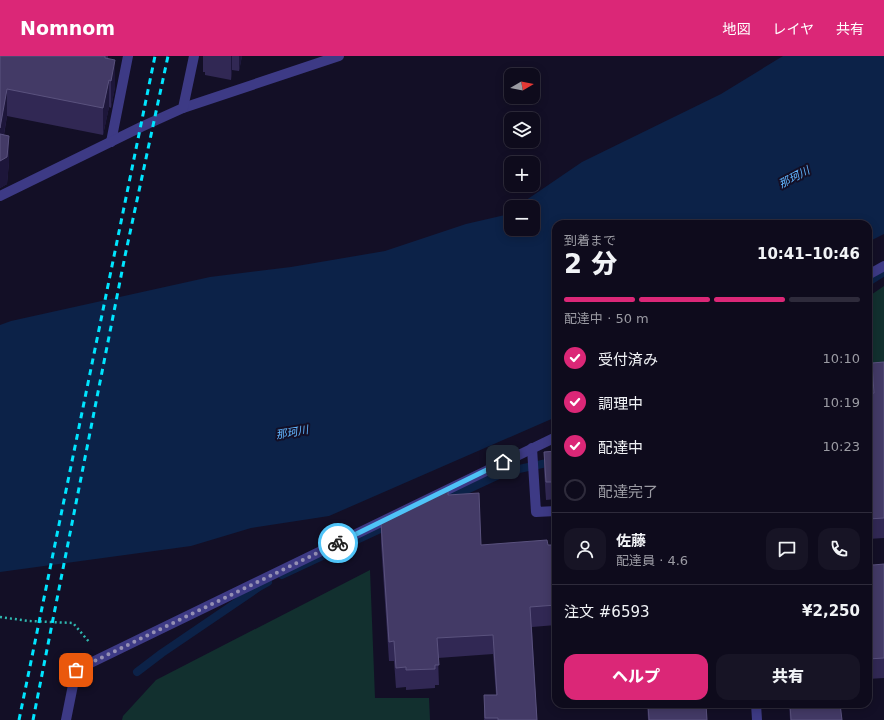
<!DOCTYPE html>
<html lang="ja">
<meta charset="utf-8">
<style>
:root{--surface:#0e0b1c;--page:#171425;--text:#f1f3f6;--muted:#9b9ba3;--line:#2e2b3b;--accent:#db2777}
body{margin:0;font-family:"DejaVu Sans","Noto Sans JP",sans-serif;background:var(--page);color:var(--text);height:100vh;display:flex;flex-direction:column;font-size:15px;white-space:nowrap}
*{box-sizing:border-box;margin:0}
p{font-size:13px;color:var(--muted)}
.icon{flex:none;width:22px;height:22px;fill:none;stroke:currentColor;stroke-width:2;stroke-linecap:round;stroke-linejoin:round}
.map{position:relative;flex:1;overflow:hidden}
.panel{position:absolute;left:552px;top:164px;width:320px;height:488px;display:flex;flex-direction:column;background:var(--surface);border-radius:12px;box-shadow:0 2px 10px #0003,0 0 0 1px var(--line)}
.panel>*{flex:none}
.needle{width:26px;rotate:80deg}
.controls{position:absolute;left:504px;top:12px;display:grid;gap:8px}
.controls a{display:grid;place-items:center;width:36px;height:36px;border-radius:8px;background:var(--surface);box-shadow:0 2px 10px #0003,0 0 0 1px var(--line);font-size:20px}
.pin{position:absolute;display:grid;place-items:center;width:34px;height:34px;color:#fff;margin:-17px;border-radius:8px;box-shadow:0 2px 6px #0006}
.courier{position:absolute;display:grid;place-items:center;width:40px;height:40px;margin:-20px;border:3px solid #4fc3f7;border-radius:50%;background:#fff;color:#222;box-shadow:0 1px 5px #0007}
.summary em{font-style:normal;font-weight:800}
.summary div{display:flex;flex-direction:column-reverse}
.summary{display:flex;align-items:center;justify-content:space-between;height:68px;padding:0 12px}
h1{font-size:26px;font-weight:800;line-height:30px}
.bar{display:grid;grid-template-columns:repeat(4,1fr);gap:6px 4px;align-content:center;height:48px;padding:0 12px}
.bar i{height:5px;border-radius:3px;background:var(--line)}
.bar .active{background:var(--accent)}
.bar p{grid-column:span 4}
.line{display:flex;align-items:center;gap:10px;padding:0 12px;border-top:1px solid var(--line)}
.line div{flex:1}
.round{display:grid;place-items:center;flex:none;width:42px;height:42px;border-radius:12px;background:var(--page)}
ol{padding:0 12px;list-style:none}
li{display:flex;align-items:center;gap:12px;height:44px}
li p{margin-inline-start:auto}
li .icon{padding:4px;border-radius:50%;background:var(--accent);color:#fff;stroke-width:4}
li:last-child{color:var(--muted)}
li i{width:22px;height:22px;border:2px solid var(--line);border-radius:50%}
.primary-button{display:flex;gap:8px;margin-top:auto;padding:8px 12px}
.primary-button a{flex:1;height:46px;border-radius:12px;background:var(--accent);color:#fff;font-size:16px;font-weight:800;line-height:46px;text-align:center}
.primary-button a+a{background:var(--page);color:var(--text)}
header{display:flex;align-items:center;gap:24px;box-sizing:border-box;height:56px;padding:0 20px;background:var(--accent);color:#fff}
header strong{font-size:19px}
nav{display:flex;gap:22px;margin-inline-start:auto;font-size:14px}
.map>svg:first-child{display:block}
.green{fill:#12302f}
.water{fill:#0c2248}
.lines{fill:none;stroke-linecap:round;stroke-linejoin:round}
.stream{stroke:#0c2248;stroke-width:8}
.path{stroke:#2fb8b0;stroke-width:2.5;stroke-dasharray:2 3;stroke-linecap:butt}
.minor{stroke:#3d3a85;stroke-width:10}
.rail{stroke:#00e5ff;stroke-width:3;stroke-dasharray:6 5;stroke-linecap:butt}
.wall{fill:#312854}
.shaded-wall{fill:#1d163a}
.building{fill:#433a66;stroke:#5a527e}
.done{stroke:#948fb3;stroke-width:4;stroke-dasharray:0 7.2}
.route{stroke:#4fc3f7;stroke-width:5}
.labels{text-anchor:middle;stroke-width:4;stroke-linejoin:round;paint-order:stroke}
.water-label{font-size:11px;font-style:italic;fill:#62b6ff;stroke:#130f26}
</style>
<header>
<strong>Nomnom</strong>
<nav><a>地図</a><a>レイヤ</a><a>共有</a></nav>
</header>
<div class="map">
<svg width="884" height="664" viewBox="0 0 884 664">
<rect width="100%" height="100%" fill="#130f26"/>
<g class="green">
<path d="M 884,230 L 884,324 L 868,325 L 868,241 Z"/>
<path d="M 370,514 L 375,642 L 429,642 L 430,664 L 122,664 L 123,660 L 156,624 Z"/>
</g>
<path class="water" d="M 783,0 L 884,0 L 884,178 L 868,186 L 868,168 L 556,168 L 556,361 L 329,460 L 251,472 L 191,490 L 0,516 L 0,269 L 11,265 L 210,221 L 291,211 L 385,195 L 466,168 L 505,159 L 511,155 L 511,173 L 533,173 L 533,151 L 516,151 L 582,106 L 721,38 Z"/>
<g class="lines">
<g class="stream">
<path d="M 868,226 L 884,216"/>
<path d="M 447,443 L 505,416 L 556,405"/>
<path d="M 282,519 L 389,469"/>
<path d="M 137,616 L 162,597 L 259,531 L 268,526"/>
</g>
<path class="path" d="M 0,561 L 29,565 L 73,567 L 90,587"/>
<g class="minor">
<path d="M 183,52 L 339,0"/>
<path d="M 111,86 L 128,0"/>
<path d="M 0,140 L 141,71 L 183,52 L 194,0"/>
<path d="M 868,219 L 884,210"/>
<path d="M 532,392 L 536,456 L 556,455"/>
<path d="M 756,648 L 757,664"/>
<path d="M 66,664 L 76,614 L 556,381"/>
</g>
<g class="rail">
<path d="M 19,664 L 155,0"/>
<path d="M 33,664 L 125,200 L 168,0"/>
</g>
</g>
<g class="wall">
<path d="M 0,0 L 108,0 L 108,3 L 115,31 L 111,52 L 109,51 L 103,79 L 7,60 L 4,79 L 9,106 L 7,128 L 0,132 Z"/>
<path d="M 203,0 L 242,0 L 239,15 L 232,14 L 231,24 L 205,19 L 205,16 L 203,16 Z"/>
<path d="M 884,306 L 884,482 L 868,483 L 868,338 L 873,338 L 872,307 Z"/>
<path d="M 556,395 L 556,443 L 546,444 L 544,414 L 544,396 Z"/>
<path d="M 448,439 L 481,489 L 556,489 L 556,569 L 532,571 L 537,664 L 484,664 L 484,639 L 496,639 L 493,598 L 438,602 L 439,629 L 435,629 L 435,632 L 406,634 L 406,631 L 396,632 L 394,605 L 389,605 L 381,487 L 381,467 Z"/>
<path d="M 868,507 L 873,509 L 884,508 L 884,622 L 868,623 Z"/>
<path d="M 647,648 L 706,648 L 707,664 L 648,664 Z"/>
<path d="M 789,648 L 857,648 L 857,651 L 841,652 L 842,664 L 790,664 Z"/>
</g>
<g class="shaded-wall">
<path d="M 231,0 L 232,0 L 232,14 L 231,24 Z"/>
<path d="M 239,0 L 242,0 L 239,15 Z"/>
<path d="M 115,4 L 115,31 L 111,52 L 111,25 Z"/>
<path d="M 109,24 L 109,51 L 103,79 L 103,52 Z"/>
<path d="M 7,33 L 7,60 L 0,99 L 0,72 Z"/>
<path d="M 9,80 L 9,106 L 7,128 L 0,132 L 0,105 Z"/>
</g>
<g class="building">
<path d="M 0,0 L 105,0 L 105,2 L 115,4 L 111,25 L 109,24 L 103,52 L 7,33 L 0,72 Z"/>
<path d="M 0,78 L 9,80 L 7,101 L 0,105 Z"/>
<path d="M 884,306 L 884,462 L 868,463 L 868,338 L 874,337 L 872,307 Z"/>
<path d="M 556,395 L 556,426 L 546,426 L 544,396 Z"/>
<path d="M 448,433 L 448,439 L 479,437 L 481,489 L 547,484 L 548,489 L 556,489 L 556,549 L 530,551 L 537,664 L 498,664 L 498,662 L 485,662 L 484,639 L 497,639 L 493,579 L 437,582 L 439,609 L 435,609 L 435,613 L 406,614 L 406,611 L 396,612 L 394,585 L 389,586 L 381,467 Z"/>
<path d="M 868,507 L 872,507 L 873,509 L 884,508 L 884,602 L 868,603 Z"/>
<path d="M 648,648 L 706,648 L 707,664 L 649,664 Z"/>
<path d="M 790,648 L 840,648 L 842,664 L 791,664 Z"/>
</g>
<g class="lines">
<path class="done" d="M 76,614 L 338,487"/>
<path class="route" d="M 338,487 L 503,406"/>
</g>
<g class="labels">
<g class="water-label">
<text transform="translate(794 121) rotate(-28)" y="4">那珂川</text>
<text transform="translate(292 376) rotate(-10)" y="4">那珂川</text>
</g>
</g>
</svg>
<div class="controls">
<a><svg class="needle" viewBox="-14 -14 28 28"><path d="M0-13l5 13h-10z" fill="#e53935"/><path d="M0 13l5-13h-10z" fill="#9b9ba3"/></svg></a>
<a><svg class="icon" aria-label="layers" viewBox="0 0 24 24"><path d="M12 4l9 5-9 5-9-5zM3 14l9 5 9-5"/></svg></a>
<a>+</a>
<a>−</a>
</div>
<div class="pin" style="left:76px;top:614px;background:#ea580c"><svg class="icon" aria-label="bag" viewBox="0 0 24 24"><path d="M5 8h14l-1 12H6zM9 8a3 3 0 0 1 6 0"/></svg></div>
<div class="pin" style="left:503px;top:406px;background:#1f2937"><svg class="icon" aria-label="home" viewBox="0 0 24 24"><path d="M3 11l9-7 9 7M6 9v11h12V9"/></svg></div>
<div class="courier" style="left:338px;top:487px"><svg class="icon" aria-label="bike" viewBox="0 0 24 24"><circle cx="6" cy="16" r="4"/><circle cx="18" cy="16" r="4"/><path d="M6 16l4-8h5l3 8M10 8l3 8H6M13 5h3"/></svg></div>
<section class="panel">
<div class="summary"><div><h1>2 分</h1><p>到着まで</p></div><em>10:41–10:46</em></div>
<div class="bar"><i class="active"></i><i class="active"></i><i class="active"></i><i></i><p>配達中 · 50 m</p></div>
<ol>
<li><svg class="icon" aria-label="check" viewBox="0 0 24 24"><path d="M5 12l5 5 9-10"/></svg>受付済み<p>10:10</p></li>
<li><svg class="icon" aria-label="check" viewBox="0 0 24 24"><path d="M5 12l5 5 9-10"/></svg>調理中<p>10:19</p></li>
<li><svg class="icon" aria-label="check" viewBox="0 0 24 24"><path d="M5 12l5 5 9-10"/></svg>配達中<p>10:23</p></li>
<li><i></i>配達完了</li>
</ol>
<div class="line" style="height:72px"><a class="round"><svg class="icon" aria-label="person" viewBox="0 0 24 24"><circle cx="12" cy="8" r="4"/><path d="M4 21q1-7 8-7t8 7"/></svg></a><div><b>佐藤</b><p>配達員 · 4.6</p></div><a class="round"><svg class="icon" aria-label="chat" viewBox="0 0 24 24"><path d="M4 5h16v11H9l-5 4z"/></svg></a><a class="round"><svg class="icon" aria-label="phone" viewBox="0 0 24 24"><path d="M5 4h4l2 5-3 2q2 4 5 5l2-3 5 2v4C11 20 4 13 5 4z"/></svg></a></div>
<div class="line" style="height:52px"><div>注文 #6593</div><b>¥2,250</b></div>
<div class="primary-button"><a>ヘルプ</a><a>共有</a></div>
</section>
</div>
